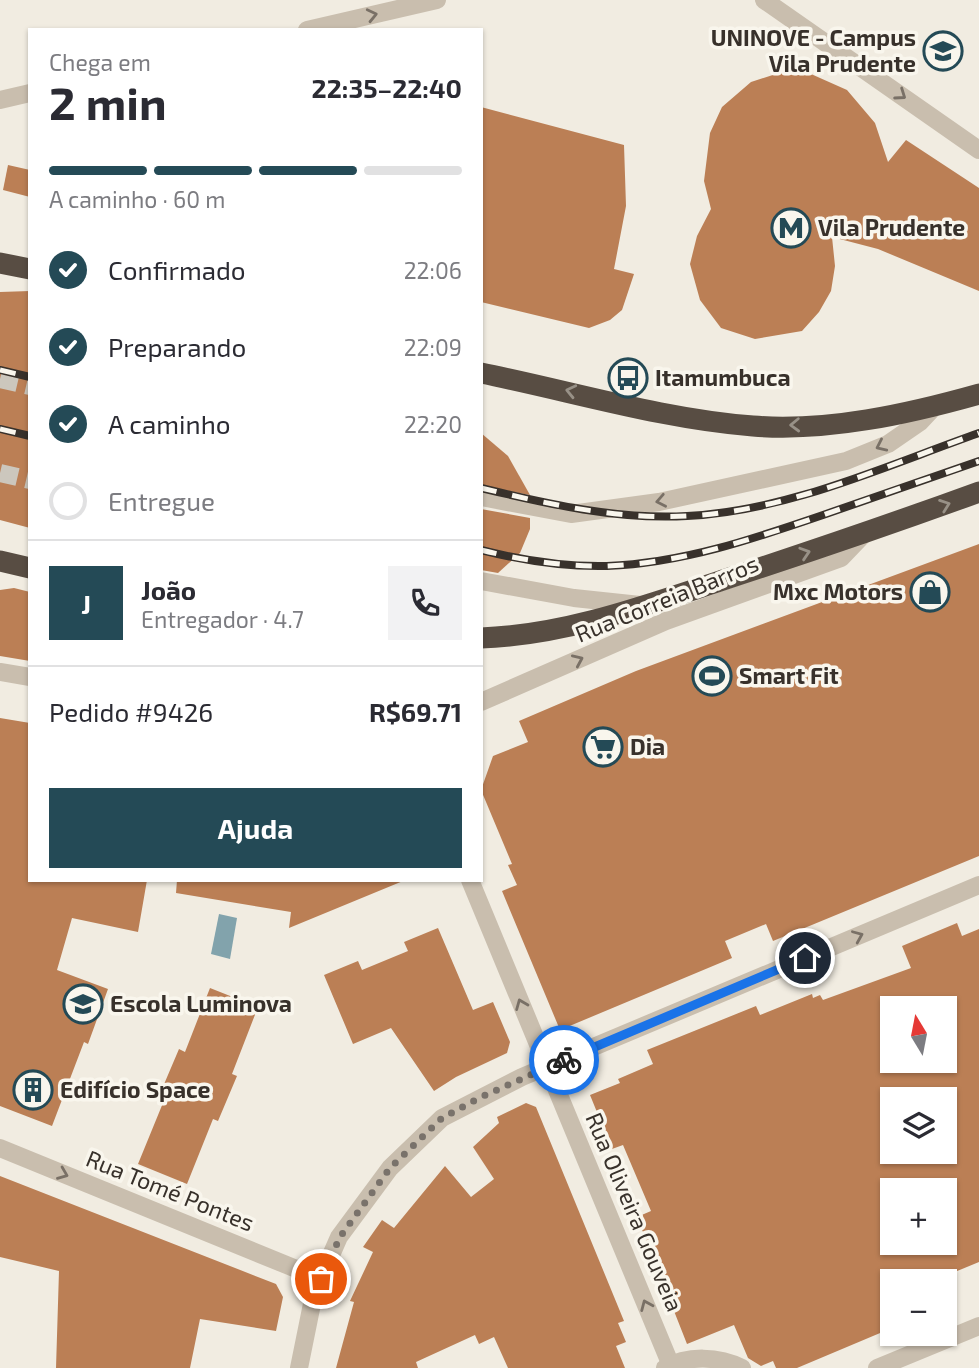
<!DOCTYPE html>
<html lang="pt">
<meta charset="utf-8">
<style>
:root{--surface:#fff;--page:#f2f2f3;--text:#2b2b33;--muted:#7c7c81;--line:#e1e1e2;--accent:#244a56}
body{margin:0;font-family:"Exo 2",sans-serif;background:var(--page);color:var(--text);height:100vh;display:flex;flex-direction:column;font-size:26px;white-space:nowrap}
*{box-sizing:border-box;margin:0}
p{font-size:23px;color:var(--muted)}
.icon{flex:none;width:38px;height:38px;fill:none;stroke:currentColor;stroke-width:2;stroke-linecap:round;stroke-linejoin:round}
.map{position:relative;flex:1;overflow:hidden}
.side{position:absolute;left:28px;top:28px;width:455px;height:854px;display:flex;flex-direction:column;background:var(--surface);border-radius:0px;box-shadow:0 2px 5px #0004}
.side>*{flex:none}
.needle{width:46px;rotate:350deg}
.controls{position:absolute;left:880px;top:996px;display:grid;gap:14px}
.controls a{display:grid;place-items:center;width:77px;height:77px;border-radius:0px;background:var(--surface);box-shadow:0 2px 5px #0004;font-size:35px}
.pin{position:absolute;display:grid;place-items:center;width:60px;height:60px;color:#fff;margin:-30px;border:4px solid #fff;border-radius:50%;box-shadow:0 2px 7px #0007}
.courier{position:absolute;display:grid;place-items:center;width:70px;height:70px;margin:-35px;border:5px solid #1a73e8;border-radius:50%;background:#fff;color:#222;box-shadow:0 2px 9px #0007}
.summary em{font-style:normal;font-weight:700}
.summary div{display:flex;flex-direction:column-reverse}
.summary{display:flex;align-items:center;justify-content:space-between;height:119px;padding:0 21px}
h1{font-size:46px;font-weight:700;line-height:52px}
.bar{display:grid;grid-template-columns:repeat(4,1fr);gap:10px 7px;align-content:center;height:84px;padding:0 21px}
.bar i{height:9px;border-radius:5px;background:var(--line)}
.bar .selected{background:var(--accent)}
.bar p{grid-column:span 4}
.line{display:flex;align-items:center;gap:18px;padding:0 21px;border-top:2px solid var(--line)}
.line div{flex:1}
.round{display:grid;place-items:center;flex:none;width:74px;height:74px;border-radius:0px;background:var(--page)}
ol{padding:0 21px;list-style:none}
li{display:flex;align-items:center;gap:21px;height:77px}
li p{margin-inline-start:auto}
li .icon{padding:7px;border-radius:50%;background:var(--accent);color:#fff;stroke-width:4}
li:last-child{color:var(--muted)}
li i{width:38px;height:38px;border:4px solid var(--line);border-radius:50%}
.button{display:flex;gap:14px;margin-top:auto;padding:14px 21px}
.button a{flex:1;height:80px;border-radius:0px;background:var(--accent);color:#fff;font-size:28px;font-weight:700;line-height:80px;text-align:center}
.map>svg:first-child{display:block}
.water{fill:#82a3ac}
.building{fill:#bb7f55;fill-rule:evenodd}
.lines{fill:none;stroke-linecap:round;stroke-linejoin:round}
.minor-tunnel{stroke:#ccc7bd;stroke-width:18;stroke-dasharray:18 9;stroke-linecap:butt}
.minor{stroke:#c9beae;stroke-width:18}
.highway{stroke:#584d43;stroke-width:21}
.rail-casing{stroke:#38312b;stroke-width:8}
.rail{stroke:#f9f6ed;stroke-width:5;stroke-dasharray:16;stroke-linecap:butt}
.oneway{stroke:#797066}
.oneway2{stroke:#989187}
.done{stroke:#79726b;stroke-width:7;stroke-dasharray:0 12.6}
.route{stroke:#1a73e8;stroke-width:9}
.labels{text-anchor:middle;stroke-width:7;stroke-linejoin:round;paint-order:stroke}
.poi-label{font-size:23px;font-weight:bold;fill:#38312b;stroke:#f9f6ed;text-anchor:start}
.street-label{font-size:23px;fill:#38312b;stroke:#f9f6ed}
</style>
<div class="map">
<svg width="979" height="1368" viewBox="0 0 979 1368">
<rect width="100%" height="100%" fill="#f1ece1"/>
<path class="water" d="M 219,914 L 237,918 L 230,959 L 211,954 Z"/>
<g class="building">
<path d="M 782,72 L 811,74 L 847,90 L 875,123 L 888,162 L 906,140 L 979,188 L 979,291 L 878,249 L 832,237 L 835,266 L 831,291 L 819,312 L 802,331 L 755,339 L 721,328 L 700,300 L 690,264 L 697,236 L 711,209 L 704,181 L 710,133 L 722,107 L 751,82 Z"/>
<path d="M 481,107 L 624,145 L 626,206 L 614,269 L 634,274 L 622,310 L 610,320 L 589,328 L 481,302 Z"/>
<path d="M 8,165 L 30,170 L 30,197 L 3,190 Z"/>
<path d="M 30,291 L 30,528 L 0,520 L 0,292 Z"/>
<path d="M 481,433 L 508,456 L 530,495 L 481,486 Z"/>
<path d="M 481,509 L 530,518 L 530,529 L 520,553 L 498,573 L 481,570 Z"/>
<path d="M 979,544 L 979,856 L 773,941 L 766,924 L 725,941 L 732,958 L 560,1030 L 502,891 L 517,885 L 508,865 L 512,864 L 481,790 L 493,756 L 528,742 L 519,721 L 636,671 Z"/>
<path d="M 14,588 L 30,592 L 30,661 L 0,656 L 0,590 Z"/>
<path d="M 0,718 L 30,723 L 30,880 L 147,880 L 138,932 L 72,918 L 57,970 L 108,989 L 88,1044 L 84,1042 L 52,1126 L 0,1106 Z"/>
<path d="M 177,880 L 403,880 L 403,881 L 289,928 L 291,912 L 176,893 Z"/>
<path d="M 957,923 L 962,936 L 979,929 L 979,1262 L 933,1281 L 892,1281 L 892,1328 L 797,1368 L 776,1368 L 773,1361 L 761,1366 L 748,1358 L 734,1325 L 687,1344 L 637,1217 L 651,1211 L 623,1145 L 612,1149 L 590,1095 L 620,1083 L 618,1079 L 653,1064 L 647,1050 L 756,1006 L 760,1015 L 812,994 L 813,998 L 820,995 L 823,1000 L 911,968 L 902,946 ZM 892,1008 L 945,1008 L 945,1060 L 892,1060 ZM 892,1099 L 945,1099 L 945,1152 L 892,1152 ZM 892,1190 L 945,1190 L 945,1242 L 892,1242 Z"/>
<path d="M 438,928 L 473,1010 L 493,1002 L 510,1042 L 507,1053 L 456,1077 L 434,1091 L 391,1028 L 353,1044 L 324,975 L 358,961 L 362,970 L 408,951 L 404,942 Z"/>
<path d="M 210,988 L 258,1007 L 232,1074 L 237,1076 L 218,1121 L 213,1119 L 187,1184 L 138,1164 L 165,1098 L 159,1096 L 179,1049 L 185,1052 Z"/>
<path d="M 526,1103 L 536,1107 L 624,1321 L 618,1323 L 626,1342 L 616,1346 L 625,1368 L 508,1368 L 494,1337 L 479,1344 L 475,1335 L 416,1362 L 418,1368 L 336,1368 L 354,1302 L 350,1301 L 373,1252 L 363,1247 L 382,1220 L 394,1228 L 445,1166 L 471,1197 L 494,1179 L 473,1147 L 499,1123 L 497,1117 Z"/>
<path d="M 0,1176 L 276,1284 L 283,1297 L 276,1331 L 200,1319 L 190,1368 L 56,1368 L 59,1271 L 0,1257 Z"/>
</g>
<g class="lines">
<g class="minor-tunnel">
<path d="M 0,379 L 30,386"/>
<path d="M 0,473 L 30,480"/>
</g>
<g class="minor">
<path d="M 764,0 L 979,150"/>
<path d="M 307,30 L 437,0"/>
<path d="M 0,100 L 30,93"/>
<path d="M 481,497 L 571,514 L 659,502 L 846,461 L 888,444 L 920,422 L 935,406"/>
<path d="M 481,581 L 574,598 L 640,605"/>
<path d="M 0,672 L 30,677"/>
<path d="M 481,702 L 666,621 L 841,558 L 864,534"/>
<path d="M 470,880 L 672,1368"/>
<path d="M 0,1148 L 321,1279"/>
<path d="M 299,1368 L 314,1294 L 339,1237 L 390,1168 L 442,1118 L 522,1077 L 979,885"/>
<path d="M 665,1368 C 687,1355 719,1356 742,1368"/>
<path d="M 877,1368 L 979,1326"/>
</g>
<g class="highway">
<path d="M 0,263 L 30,269"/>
<path d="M 481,373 C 571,391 662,419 753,426 C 827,432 908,414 979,394"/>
<path d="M 0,561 L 30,568"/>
<path d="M 481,638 C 565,635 644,606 723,580 C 809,552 894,523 979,492"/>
</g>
<g class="rail-casing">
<g id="rail">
<path d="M 0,370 L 30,377"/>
<path d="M 0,429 L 30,436"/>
<path d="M 481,488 C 548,504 618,520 687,516 C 788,511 885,466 979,433"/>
<path d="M 481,550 C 521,560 566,567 607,566 C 683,563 753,539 823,515 C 875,497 927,479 979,461"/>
</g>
</g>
<use href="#rail" class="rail"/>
</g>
<defs><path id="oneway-chevron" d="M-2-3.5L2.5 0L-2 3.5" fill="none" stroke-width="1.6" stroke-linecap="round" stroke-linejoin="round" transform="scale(1.75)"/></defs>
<g class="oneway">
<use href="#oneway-chevron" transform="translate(372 15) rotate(-13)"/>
<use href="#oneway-chevron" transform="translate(901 95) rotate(35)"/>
<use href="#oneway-chevron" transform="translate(881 446) rotate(155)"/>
<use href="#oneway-chevron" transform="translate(661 501) rotate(169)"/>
<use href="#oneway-chevron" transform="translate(578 660) rotate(-24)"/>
<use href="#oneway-chevron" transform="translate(858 936) rotate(-23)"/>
<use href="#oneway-chevron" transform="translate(521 1004) rotate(-112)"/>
<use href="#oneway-chevron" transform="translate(63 1174) rotate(22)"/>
<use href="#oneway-chevron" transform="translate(646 1305) rotate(-113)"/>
</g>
<g class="oneway2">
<use href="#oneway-chevron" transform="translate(571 391) rotate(-167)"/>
<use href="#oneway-chevron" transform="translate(795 425) rotate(178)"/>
<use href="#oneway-chevron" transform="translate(945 505) rotate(-20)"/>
<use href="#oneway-chevron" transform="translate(805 553) rotate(-18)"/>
</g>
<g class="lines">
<path class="done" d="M 321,1279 L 340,1237 L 390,1168 L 442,1118 L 479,1098 L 564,1060"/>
<path class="route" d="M 564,1060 L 805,958"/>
</g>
<defs>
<g id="university-ring" transform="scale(2.0125)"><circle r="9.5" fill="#f9f6ed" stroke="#244a56" stroke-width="1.5"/><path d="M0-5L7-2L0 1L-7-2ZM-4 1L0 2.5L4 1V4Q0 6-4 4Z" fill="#244a56"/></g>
<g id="metro-ring" transform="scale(2.0125)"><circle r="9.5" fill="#f9f6ed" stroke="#244a56" stroke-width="1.5"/><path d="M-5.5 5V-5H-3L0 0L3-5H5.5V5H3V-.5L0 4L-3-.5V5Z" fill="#244a56"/></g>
<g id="bus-ring" transform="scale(2.0125)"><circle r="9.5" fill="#f9f6ed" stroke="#244a56" stroke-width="1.5"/><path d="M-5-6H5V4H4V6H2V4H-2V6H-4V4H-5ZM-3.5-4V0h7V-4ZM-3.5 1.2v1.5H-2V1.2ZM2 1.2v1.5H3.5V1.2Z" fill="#244a56"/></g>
<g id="shop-ring" transform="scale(2.0125)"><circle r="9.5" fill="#f9f6ed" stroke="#244a56" stroke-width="1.5"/><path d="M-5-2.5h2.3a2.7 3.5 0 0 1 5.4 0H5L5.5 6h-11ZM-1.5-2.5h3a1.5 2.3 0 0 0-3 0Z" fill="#244a56"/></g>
<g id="stadium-ring" transform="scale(2.0125)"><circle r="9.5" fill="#f9f6ed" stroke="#244a56" stroke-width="1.5"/><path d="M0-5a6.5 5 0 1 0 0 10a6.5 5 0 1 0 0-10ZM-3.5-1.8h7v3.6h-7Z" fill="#244a56"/></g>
<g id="supermarket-ring" transform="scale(2.0125)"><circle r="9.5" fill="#f9f6ed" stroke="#244a56" stroke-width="1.5"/><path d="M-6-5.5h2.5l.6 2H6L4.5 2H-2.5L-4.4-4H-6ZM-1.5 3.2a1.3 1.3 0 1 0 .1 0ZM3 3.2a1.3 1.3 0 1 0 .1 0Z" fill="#244a56"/></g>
<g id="school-ring" transform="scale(2.0125)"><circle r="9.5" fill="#f9f6ed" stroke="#244a56" stroke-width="1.5"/><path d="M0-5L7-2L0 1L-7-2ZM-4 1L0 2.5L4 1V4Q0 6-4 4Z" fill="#244a56"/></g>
<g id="building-ring" transform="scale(2.0125)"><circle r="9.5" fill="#f9f6ed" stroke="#244a56" stroke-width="1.5"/><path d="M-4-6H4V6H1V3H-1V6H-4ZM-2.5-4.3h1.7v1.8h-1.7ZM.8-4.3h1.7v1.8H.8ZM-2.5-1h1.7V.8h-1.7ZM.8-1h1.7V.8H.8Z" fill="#244a56"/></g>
</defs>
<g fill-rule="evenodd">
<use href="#university-ring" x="943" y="51"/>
<use href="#metro-ring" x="791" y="228"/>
<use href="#bus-ring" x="628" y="378"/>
<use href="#shop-ring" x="930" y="592"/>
<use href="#stadium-ring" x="712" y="676"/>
<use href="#supermarket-ring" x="603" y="747"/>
<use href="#school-ring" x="83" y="1004"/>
<use href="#building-ring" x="33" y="1090"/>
</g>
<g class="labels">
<g class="poi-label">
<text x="916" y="46" text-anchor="end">UNINOVE - Campus<tspan x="916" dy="26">Vila Prudente</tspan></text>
<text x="818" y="236">Vila Prudente</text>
<text x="655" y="386">Itamumbuca</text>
<text x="903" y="600" text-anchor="end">Mxc Motors</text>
<text x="739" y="684">Smart Fit</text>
<text x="630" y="755">Dia</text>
<text x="110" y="1012">Escola Luminova</text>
<text x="60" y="1098">Edifício Space</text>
</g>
<g class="street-label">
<text transform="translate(667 599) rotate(-22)" y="8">Rua Correia Barros</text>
<text transform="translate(170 1191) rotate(22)" y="8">Rua Tomé Pontes</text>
<text transform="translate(634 1212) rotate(67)" y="8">Rua Oliveira Gouveia</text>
</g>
</g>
</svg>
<div class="controls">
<a><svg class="needle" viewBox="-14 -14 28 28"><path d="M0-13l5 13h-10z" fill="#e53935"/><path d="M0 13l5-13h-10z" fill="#7c7c81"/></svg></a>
<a><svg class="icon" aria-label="layers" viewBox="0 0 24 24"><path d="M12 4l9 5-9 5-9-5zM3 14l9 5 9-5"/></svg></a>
<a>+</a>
<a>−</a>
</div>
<div class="pin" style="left:321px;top:1279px;background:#ea580c"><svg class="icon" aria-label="bag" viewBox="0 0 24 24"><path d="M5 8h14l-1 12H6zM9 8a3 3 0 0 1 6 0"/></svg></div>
<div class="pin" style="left:805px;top:958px;background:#1f2937"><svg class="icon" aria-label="home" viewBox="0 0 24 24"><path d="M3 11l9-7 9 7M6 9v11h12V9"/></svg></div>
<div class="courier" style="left:564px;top:1060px"><svg class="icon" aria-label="bike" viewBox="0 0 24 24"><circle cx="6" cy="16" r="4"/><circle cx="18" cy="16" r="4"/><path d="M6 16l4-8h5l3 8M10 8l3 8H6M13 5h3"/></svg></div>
<section class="side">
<div class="summary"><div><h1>2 min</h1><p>Chega em</p></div><em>22:35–22:40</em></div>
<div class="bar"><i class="selected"></i><i class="selected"></i><i class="selected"></i><i></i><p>A caminho · 60 m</p></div>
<ol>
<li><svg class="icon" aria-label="check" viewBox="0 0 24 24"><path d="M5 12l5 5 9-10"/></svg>Confirmado<p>22:06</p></li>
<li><svg class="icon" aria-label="check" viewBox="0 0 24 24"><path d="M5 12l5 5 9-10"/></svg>Preparando<p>22:09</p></li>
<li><svg class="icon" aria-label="check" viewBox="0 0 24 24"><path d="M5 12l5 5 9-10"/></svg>A caminho<p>22:20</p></li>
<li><i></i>Entregue</li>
</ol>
<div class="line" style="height:126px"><b class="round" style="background:var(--accent);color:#fff">J</b><div><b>João</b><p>Entregador · 4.7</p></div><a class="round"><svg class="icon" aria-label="phone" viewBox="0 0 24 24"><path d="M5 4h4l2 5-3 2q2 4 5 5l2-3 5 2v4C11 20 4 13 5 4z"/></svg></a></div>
<div class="line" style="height:91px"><div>Pedido #9426</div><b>R$69.71</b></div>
<div class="button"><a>Ajuda</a></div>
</section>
</div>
